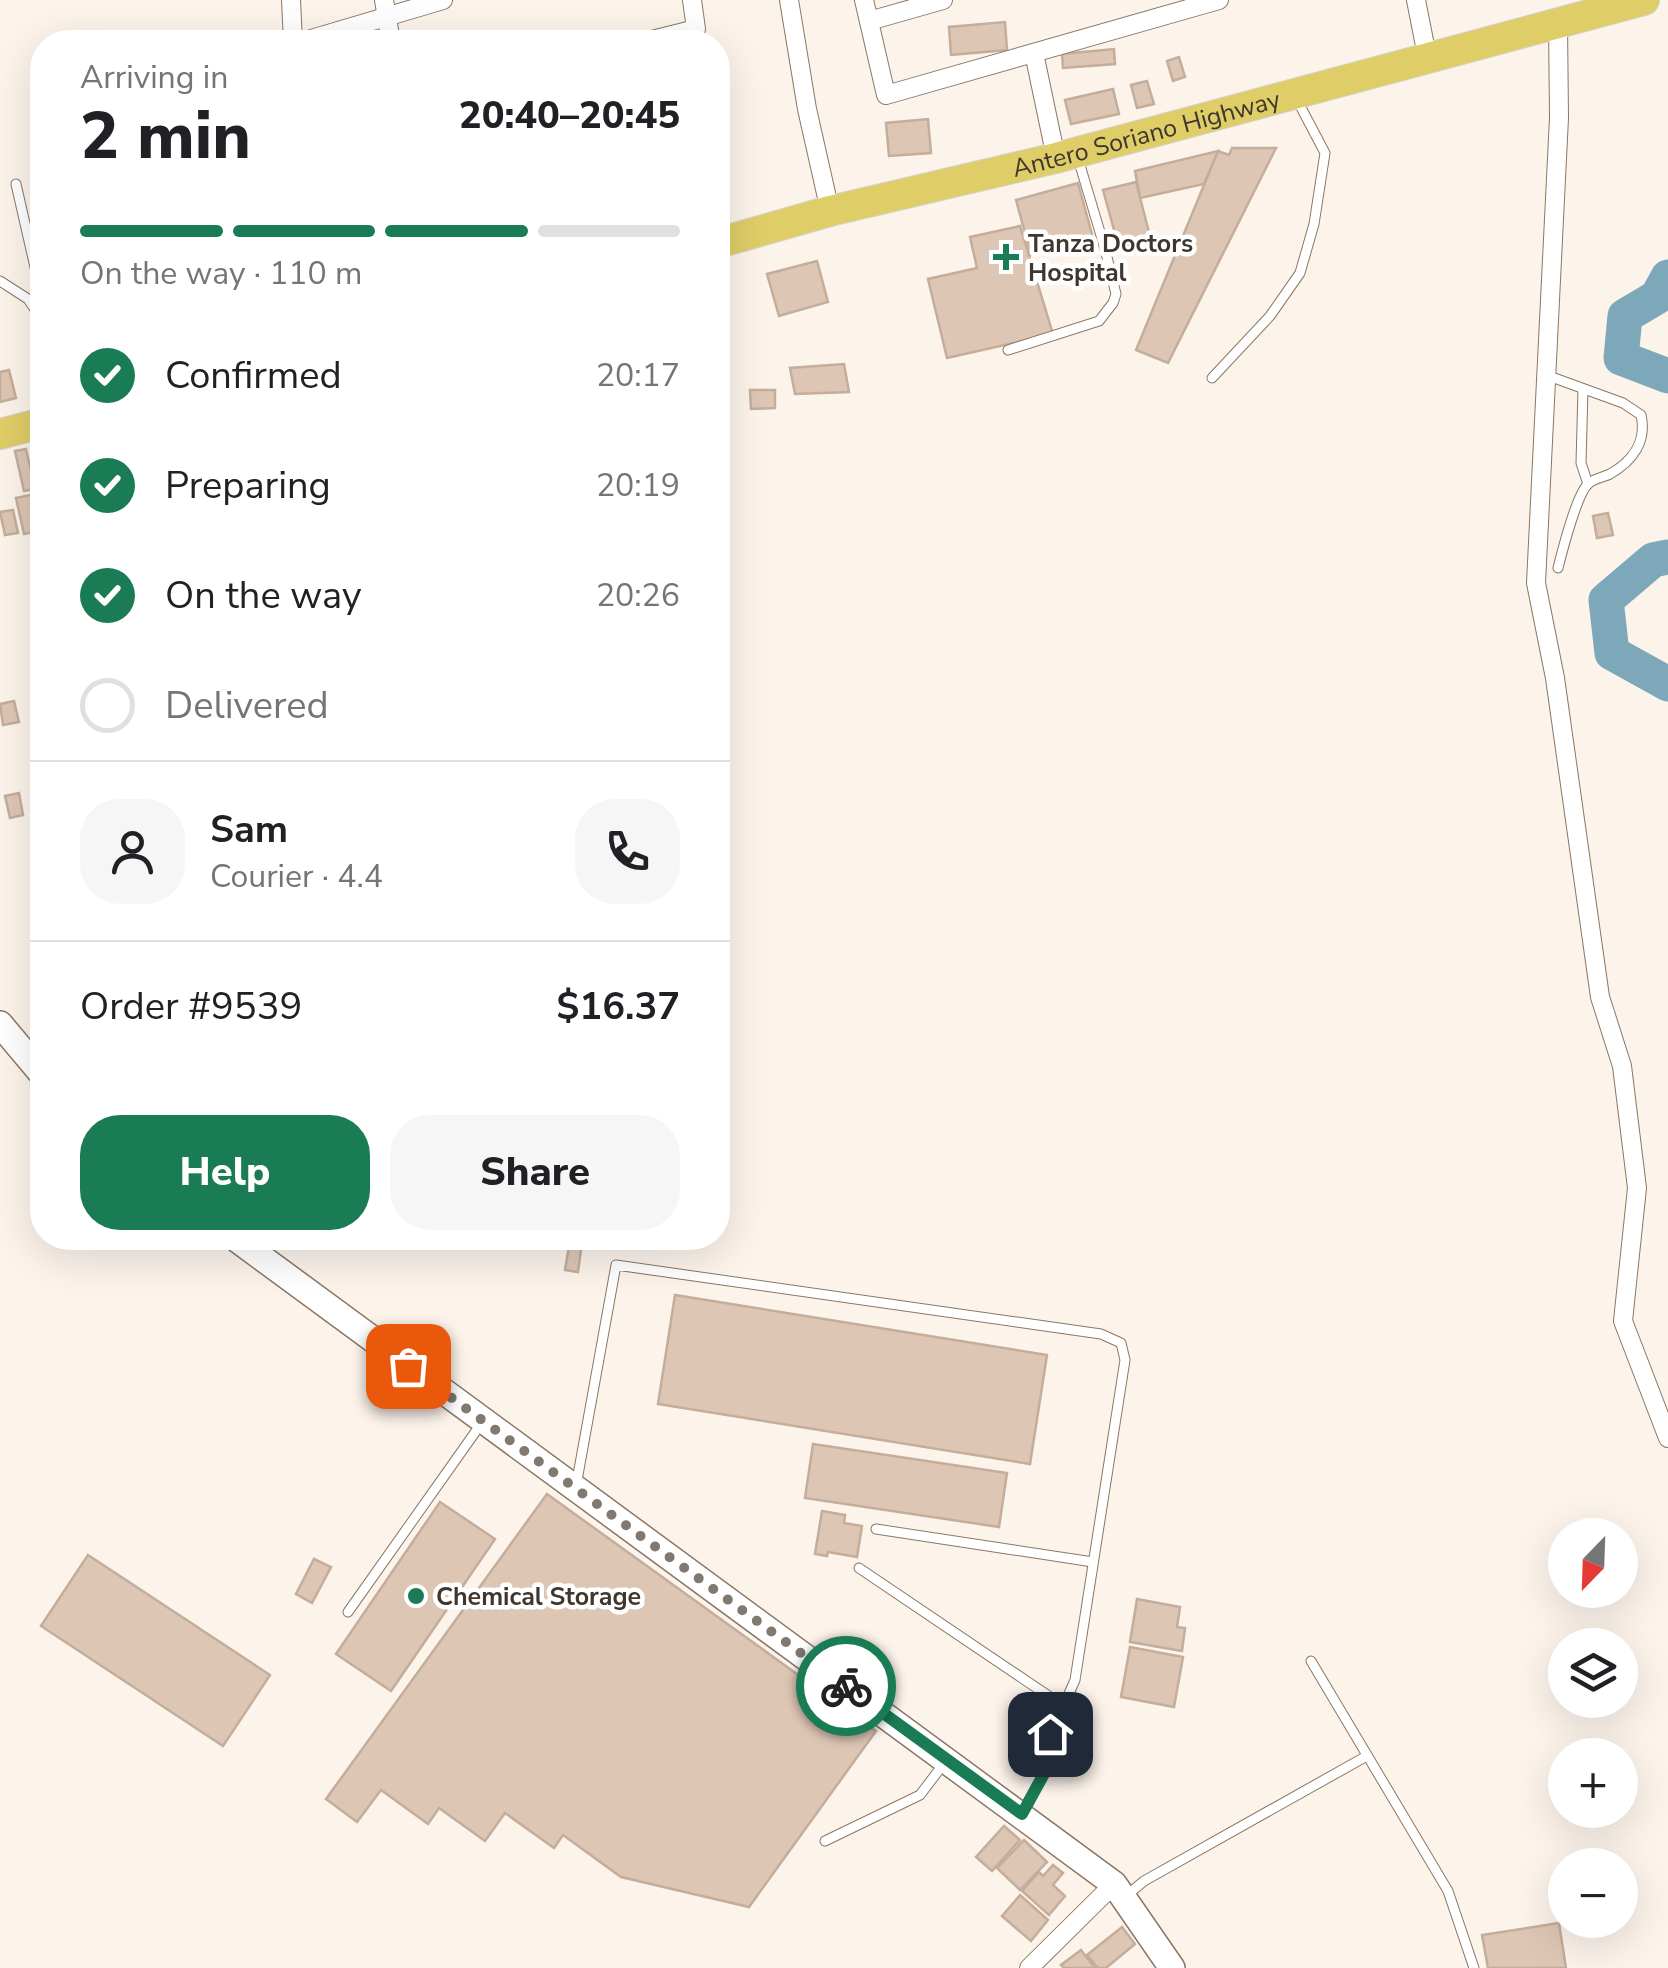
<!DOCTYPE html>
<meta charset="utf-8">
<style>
:root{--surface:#fff;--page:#f6f6f6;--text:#202124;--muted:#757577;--line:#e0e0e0;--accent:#1a7c55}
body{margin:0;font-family:"Nunito Sans",sans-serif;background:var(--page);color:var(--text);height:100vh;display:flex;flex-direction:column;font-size:38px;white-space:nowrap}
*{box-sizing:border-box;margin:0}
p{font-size:32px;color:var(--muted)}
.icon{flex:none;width:55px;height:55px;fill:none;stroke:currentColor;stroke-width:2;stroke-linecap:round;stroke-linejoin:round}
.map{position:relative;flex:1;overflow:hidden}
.details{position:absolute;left:30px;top:30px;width:700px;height:1220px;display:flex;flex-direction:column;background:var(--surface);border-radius:40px;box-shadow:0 10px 40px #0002}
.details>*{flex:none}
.needle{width:65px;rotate:203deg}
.controls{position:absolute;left:1548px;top:1518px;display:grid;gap:20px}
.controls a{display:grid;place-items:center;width:90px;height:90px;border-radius:50%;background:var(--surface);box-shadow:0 10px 40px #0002;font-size:50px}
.pin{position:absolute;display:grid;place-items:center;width:85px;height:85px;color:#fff;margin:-42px;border-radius:20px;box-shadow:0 5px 15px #0006}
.courier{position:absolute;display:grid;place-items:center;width:100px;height:100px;margin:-50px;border:8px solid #1a7c55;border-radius:50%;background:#fff;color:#222;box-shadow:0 2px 12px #0007}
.headline em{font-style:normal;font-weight:800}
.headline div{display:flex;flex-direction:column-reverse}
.headline{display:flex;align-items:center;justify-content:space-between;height:170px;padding:0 50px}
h1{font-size:65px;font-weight:800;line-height:75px}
.bar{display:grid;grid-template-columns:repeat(4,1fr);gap:15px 10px;align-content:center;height:120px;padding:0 50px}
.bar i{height:12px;border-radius:8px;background:var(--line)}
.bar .selected{background:var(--accent)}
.bar p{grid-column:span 4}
.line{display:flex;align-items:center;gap:25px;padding:0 50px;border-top:2px solid var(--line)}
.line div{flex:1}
.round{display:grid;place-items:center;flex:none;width:105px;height:105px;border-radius:40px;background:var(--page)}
ol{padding:0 50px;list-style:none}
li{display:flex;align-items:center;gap:30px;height:110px}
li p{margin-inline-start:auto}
li .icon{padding:10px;border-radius:50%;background:var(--accent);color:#fff;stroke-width:4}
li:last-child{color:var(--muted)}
li i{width:55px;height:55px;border:5px solid var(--line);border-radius:50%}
.action{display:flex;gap:20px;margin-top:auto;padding:20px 50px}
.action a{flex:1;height:115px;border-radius:40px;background:var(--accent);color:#fff;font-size:40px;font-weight:800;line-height:115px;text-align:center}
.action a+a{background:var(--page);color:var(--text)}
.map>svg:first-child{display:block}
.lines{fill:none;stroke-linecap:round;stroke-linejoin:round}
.river{stroke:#7da8ba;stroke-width:35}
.building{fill:#dec6b4;stroke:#c4ad9b;stroke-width:2.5}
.lane-casing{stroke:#8b7665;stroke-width:11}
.street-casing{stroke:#8b7665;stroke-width:20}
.secondary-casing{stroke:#8b7665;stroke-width:28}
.primary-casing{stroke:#d5d3d1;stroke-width:32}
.lane{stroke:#fff;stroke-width:9}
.street{stroke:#fff;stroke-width:18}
.secondary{stroke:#fff;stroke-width:25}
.primary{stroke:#dfcd67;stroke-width:30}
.done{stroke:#817870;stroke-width:10;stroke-dasharray:0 18}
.route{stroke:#1a7c55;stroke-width:12}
.poi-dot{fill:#1a7c55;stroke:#fff;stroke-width:4}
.labels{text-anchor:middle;stroke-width:9;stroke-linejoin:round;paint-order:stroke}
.street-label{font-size:25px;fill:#3f362e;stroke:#fff}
.poi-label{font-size:25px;font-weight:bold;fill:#3f362e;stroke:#fff;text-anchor:start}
</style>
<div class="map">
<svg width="1668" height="1968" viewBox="0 0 1668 1968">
<rect width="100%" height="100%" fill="#fcf3eb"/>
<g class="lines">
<g class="river">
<path d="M 1668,277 L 1657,297 L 1625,316 L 1621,358 L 1668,376"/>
<path d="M 1668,557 L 1653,560 L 1606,600 L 1612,653 L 1668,684"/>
</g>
</g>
<g class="building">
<path d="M 1005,22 L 1007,50 L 951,55 L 949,27 Z"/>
<path d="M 1114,49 L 1115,64 L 1063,68 L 1062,54 Z"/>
<path d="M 1179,57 L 1185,77 L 1173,81 L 1167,61 Z"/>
<path d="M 1147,81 L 1154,104 L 1137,108 L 1131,85 Z"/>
<path d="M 1113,89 L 1119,114 L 1071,124 L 1065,100 Z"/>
<path d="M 928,119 L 931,153 L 889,156 L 886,123 Z"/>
<path d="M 1232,148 L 1276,148 L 1168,363 L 1136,350 L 1218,151 L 1229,155 Z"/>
<path d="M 1218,151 L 1204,184 L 1140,198 L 1135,171 Z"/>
<path d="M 1136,182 L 1151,240 L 1119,248 L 1103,190 Z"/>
<path d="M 1078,183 L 1093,238 L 1031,255 L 1016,200 Z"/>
<path d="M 1020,226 L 1053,334 L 947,358 L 928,279 L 977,268 L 970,237 Z"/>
<path d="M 817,261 L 828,302 L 779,316 L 767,274 Z"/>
<path d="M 844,364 L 849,392 L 795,394 L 790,368 Z"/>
<path d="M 9,370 L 16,398 L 0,402 L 0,372 Z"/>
<path d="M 750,390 L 775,390 L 775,408 L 751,409 Z"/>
<path d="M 26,449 L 35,489 L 24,491 L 15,451 Z"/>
<path d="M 40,493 L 42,530 L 24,534 L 16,498 Z"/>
<path d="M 13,510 L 18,533 L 5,535 L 0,512 Z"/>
<path d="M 1608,513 L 1613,535 L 1597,538 L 1593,516 Z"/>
<path d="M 14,701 L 19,722 L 3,725 L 0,704 Z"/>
<path d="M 19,793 L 23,815 L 10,818 L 5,796 Z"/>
<path d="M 570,1240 L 582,1242 L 578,1272 L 565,1270 Z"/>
<path d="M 675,1295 L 1047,1355 L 1030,1464 L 658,1404 Z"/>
<path d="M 813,1444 L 1007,1473 L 999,1527 L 805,1498 Z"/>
<path d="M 547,1494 L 876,1731 L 749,1907 L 621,1877 L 563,1835 L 554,1848 L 505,1813 L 485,1841 L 439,1808 L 428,1824 L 381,1790 L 357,1822 L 326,1799 Z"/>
<path d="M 440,1502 L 495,1539 L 391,1691 L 336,1654 Z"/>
<path d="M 822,1511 L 845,1515 L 844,1523 L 862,1526 L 857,1557 L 828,1552 L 827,1556 L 815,1554 Z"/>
<path d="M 88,1555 L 270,1675 L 223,1746 L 41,1626 Z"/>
<path d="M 314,1559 L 331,1567 L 312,1603 L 296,1594 Z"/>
<path d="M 1137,1599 L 1180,1607 L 1177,1627 L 1185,1628 L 1182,1651 L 1130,1642 Z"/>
<path d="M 1130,1647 L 1183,1657 L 1174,1707 L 1121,1697 Z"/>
<path d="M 1004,1826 L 1020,1840 L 992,1871 L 976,1857 Z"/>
<path d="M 1024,1840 L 1047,1862 L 1020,1890 L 997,1868 Z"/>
<path d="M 1053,1865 L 1063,1873 L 1053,1885 L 1065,1896 L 1049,1915 L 1022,1891 L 1039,1872 L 1043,1876 Z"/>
<path d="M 1020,1895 L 1048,1920 L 1031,1941 L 1002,1916 Z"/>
<path d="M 1559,1923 L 1566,1968 L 1488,1968 L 1482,1935 Z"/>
<path d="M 1122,1927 L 1135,1944 L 1106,1968 L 1098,1968 L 1087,1955 Z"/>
<path d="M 1081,1950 L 1095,1968 L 1064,1968 L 1061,1965 Z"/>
</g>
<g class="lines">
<g class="lane-casing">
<g id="lane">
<path d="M 16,184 L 37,276 L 37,313"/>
<path d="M 0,281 L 28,299 L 42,320"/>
<path d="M 1008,350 L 1099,321 L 1113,303 L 1116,294 L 1105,249 L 1077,155"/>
<path d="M 1546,375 L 1623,403 L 1641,415 C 1647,441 1633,461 1610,474 C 1604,477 1592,479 1588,484 C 1577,494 1562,552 1558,568"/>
<path d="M 1212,378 L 1270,316 L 1300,273 L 1314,224 L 1325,153 L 1296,98"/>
<path d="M 1583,389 L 1581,463 L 1588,484"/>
<path d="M 576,1486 L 616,1265 L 1101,1334 L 1121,1343 L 1125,1360 L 1075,1680 L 1051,1734 L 1046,1770 L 1023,1811"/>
<path d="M 876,1529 L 1093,1562"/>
<path d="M 859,1568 L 1062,1705"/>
<path d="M 348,1612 L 481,1424"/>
<path d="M 1311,1661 L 1448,1891 L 1474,1968"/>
<path d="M 825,1841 L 920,1795 L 945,1762"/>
<path d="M 1126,1896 L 1144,1881 L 1365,1757"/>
</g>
</g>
<g class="street-casing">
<g id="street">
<path d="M 291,0 L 293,42"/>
<path d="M 384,0 L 391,42"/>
<path d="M 789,0 L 807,109 L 830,211"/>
<path d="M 864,0 L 886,95 L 1219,0"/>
<path d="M 1416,0 L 1427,56"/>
<path d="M 869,21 L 943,0"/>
<path d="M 1558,23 L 1559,118 L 1536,583 L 1555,678 L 1600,997 L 1622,1066 L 1637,1188 L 1623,1321 L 1668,1438"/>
<path d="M 301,42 L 443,0"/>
<path d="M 644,42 L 696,29 L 692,0"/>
<path d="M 1034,53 L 1056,158"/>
<path d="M 1029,1968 L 1114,1884"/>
</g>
</g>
<g class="secondary-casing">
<g id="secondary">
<path d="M 0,1024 L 42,1074"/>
<path d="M 235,1238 L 1114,1884 L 1172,1968"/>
</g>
</g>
<g class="primary-casing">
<g id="primary">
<path id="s1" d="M 718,243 L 830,211 L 1056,158 L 1644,0"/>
<path d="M 0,434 L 42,423"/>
</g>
</g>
<use href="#lane" class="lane"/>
<use href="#street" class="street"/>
<use href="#secondary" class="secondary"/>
<use href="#primary" class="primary"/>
</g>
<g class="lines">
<path class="done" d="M 408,1366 L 846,1686"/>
<path class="route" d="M 846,1686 L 1022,1814 L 1046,1770 L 1050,1734"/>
</g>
<g class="poi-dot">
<path d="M1001 242h10v10h10v10h-10v10h-10v-10h-10v-10h10z"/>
<circle cx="416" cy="1596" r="10"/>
</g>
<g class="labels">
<g class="street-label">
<text dy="9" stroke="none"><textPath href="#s1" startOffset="442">Antero Soriano Highway</textPath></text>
</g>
<g class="poi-label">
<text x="1028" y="252">Tanza Doctors<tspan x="1028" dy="29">Hospital</tspan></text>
<text x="436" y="1605">Chemical Storage</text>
</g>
</g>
</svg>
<div class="controls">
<a><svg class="needle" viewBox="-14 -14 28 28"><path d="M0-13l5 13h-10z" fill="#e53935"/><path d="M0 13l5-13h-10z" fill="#757577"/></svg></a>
<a><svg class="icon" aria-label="layers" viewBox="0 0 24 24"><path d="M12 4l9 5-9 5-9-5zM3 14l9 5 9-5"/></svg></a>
<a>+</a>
<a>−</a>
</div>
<div class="pin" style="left:408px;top:1366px;background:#ea580c"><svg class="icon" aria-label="bag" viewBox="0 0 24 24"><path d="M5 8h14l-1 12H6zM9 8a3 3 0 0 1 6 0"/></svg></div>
<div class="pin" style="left:1050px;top:1734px;background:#1f2937"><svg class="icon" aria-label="home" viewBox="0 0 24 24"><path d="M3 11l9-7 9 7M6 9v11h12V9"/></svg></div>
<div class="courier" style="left:846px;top:1686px"><svg class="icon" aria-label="bike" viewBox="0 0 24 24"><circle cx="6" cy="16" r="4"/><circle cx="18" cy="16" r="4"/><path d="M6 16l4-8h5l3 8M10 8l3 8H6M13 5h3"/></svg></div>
<section class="details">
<div class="headline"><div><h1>2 min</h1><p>Arriving in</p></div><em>20:40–20:45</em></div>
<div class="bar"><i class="selected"></i><i class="selected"></i><i class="selected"></i><i></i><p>On the way · 110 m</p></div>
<ol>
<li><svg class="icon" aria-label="check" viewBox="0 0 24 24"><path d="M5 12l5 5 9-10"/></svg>Confirmed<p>20:17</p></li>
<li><svg class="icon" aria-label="check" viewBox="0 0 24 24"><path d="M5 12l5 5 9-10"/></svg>Preparing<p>20:19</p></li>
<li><svg class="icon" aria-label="check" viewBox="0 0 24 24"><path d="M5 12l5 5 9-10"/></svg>On the way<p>20:26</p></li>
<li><i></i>Delivered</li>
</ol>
<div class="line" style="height:180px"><a class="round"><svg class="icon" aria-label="person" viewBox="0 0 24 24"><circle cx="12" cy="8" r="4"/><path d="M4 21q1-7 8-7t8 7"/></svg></a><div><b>Sam</b><p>Courier · 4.4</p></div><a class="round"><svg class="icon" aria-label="phone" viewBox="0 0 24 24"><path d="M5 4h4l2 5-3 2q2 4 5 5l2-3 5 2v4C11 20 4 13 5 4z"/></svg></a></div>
<div class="line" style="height:130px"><div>Order #9539</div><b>$16.37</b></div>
<div class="action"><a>Help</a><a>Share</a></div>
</section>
</div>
